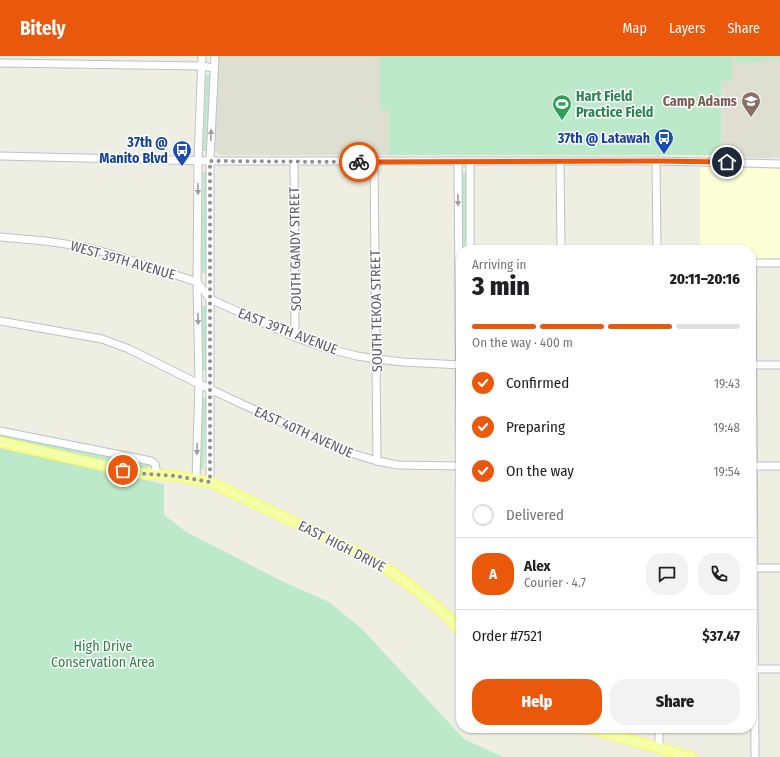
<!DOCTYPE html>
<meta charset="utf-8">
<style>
:root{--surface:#fff;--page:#f2f2f2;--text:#202124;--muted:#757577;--line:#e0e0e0;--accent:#ea580c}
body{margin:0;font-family:"Fira Sans Condensed",sans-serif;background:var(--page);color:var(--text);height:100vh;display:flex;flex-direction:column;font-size:15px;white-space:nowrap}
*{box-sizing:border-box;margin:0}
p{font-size:13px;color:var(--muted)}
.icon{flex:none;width:22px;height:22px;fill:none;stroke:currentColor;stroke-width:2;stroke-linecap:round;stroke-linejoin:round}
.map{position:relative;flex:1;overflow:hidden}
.panel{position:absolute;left:456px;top:189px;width:300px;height:488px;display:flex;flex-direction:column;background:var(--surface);border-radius:16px;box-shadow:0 1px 3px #0004}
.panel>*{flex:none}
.pin{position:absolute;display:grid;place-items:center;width:34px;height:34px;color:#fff;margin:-17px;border:2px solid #fff;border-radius:50%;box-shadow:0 1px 4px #0007}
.courier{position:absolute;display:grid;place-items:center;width:40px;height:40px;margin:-20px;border:3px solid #ea580c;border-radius:50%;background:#fff;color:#222;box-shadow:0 1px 5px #0007}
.headline em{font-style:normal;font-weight:800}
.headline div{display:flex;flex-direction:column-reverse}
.headline{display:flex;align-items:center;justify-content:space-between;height:68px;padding:0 16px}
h1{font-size:26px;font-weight:800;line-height:30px}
.bar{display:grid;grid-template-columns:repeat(4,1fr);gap:6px 4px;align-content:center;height:48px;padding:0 16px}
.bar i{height:5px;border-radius:3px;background:var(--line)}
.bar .on{background:var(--accent)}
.bar p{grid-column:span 4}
.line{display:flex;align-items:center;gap:10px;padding:0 16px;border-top:1px solid var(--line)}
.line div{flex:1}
.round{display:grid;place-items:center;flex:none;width:42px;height:42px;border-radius:16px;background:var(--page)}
ol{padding:0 16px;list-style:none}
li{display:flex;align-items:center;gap:12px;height:44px}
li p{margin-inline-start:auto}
li .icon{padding:4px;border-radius:50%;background:var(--accent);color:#fff;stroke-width:4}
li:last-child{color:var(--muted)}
li i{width:22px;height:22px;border:2px solid var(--line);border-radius:50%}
.cta{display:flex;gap:8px;margin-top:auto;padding:8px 16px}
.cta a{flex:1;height:46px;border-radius:16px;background:var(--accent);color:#fff;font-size:16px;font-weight:800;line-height:46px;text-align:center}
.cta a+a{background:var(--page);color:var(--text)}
header{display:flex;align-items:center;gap:24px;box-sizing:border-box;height:56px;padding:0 20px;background:var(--accent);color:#fff}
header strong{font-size:19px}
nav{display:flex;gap:22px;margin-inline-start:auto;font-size:14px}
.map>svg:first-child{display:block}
.commercial{fill:#fdffd7}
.education{fill:#dfdfd1}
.green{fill:#bce9c9}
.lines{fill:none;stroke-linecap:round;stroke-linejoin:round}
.minor-casing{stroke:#bfc0c7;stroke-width:9}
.major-casing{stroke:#fffe4b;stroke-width:11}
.minor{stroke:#fff;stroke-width:7}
.major{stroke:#f5ffa7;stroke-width:9}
.oneway{fill:#9d9da3}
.done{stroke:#8e8f91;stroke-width:4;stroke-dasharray:0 7.2}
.route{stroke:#ea580c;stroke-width:5}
.labels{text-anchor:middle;stroke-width:3;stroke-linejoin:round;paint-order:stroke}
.leisure-label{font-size:14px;font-weight:bold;fill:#27864d;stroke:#fff;text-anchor:start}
.education-label{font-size:14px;font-weight:bold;fill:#785e54;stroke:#fff;text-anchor:end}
.transit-label{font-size:14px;font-weight:bold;fill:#164399;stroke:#fff;text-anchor:end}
.street-label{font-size:14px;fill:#5b5c65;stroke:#fff}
.park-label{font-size:14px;fill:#2b8348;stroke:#fff}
</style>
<header>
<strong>Bitely</strong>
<nav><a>Map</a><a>Layers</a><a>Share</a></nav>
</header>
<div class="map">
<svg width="780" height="701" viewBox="0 0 780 701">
<rect width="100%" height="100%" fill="#eeefe2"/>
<path class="commercial" d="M 700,111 L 780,113 L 780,202 L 751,203 L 751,194 L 700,194 Z"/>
<g class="education">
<path d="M 218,0 L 380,0 L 380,55 L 389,55 L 389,99 L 221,99 L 218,98 L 215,95 L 214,91 Z"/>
<path d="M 732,0 L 780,0 L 780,102 L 751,102 L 738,99 L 721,99 L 721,24 L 732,24 Z"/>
</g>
<g class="green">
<path d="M 380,0 L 732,0 L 732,25 L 721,25 L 721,99 L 389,99 L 389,55 L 380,55 Z"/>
<path d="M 736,0 L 780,0 L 780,1 C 766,6 752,7 736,6 Z"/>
<path d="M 206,19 L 210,19 L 206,95 L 203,95 Z"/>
<path d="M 203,116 L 207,116 L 206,217 L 201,217 Z"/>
<path d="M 461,117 L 466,117 L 467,194 L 461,194 Z"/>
<path d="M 201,250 L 206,250 L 207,315 L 201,314 Z"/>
<path d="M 201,342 L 206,342 L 204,413 L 201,413 Z"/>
<path d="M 0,377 L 150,409 L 149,412 L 139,412 L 0,381 Z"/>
<path d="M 0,392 L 164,428 L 164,459 L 188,477 L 286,527 L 329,546 L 363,574 L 464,683 L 503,701 L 0,701 Z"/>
</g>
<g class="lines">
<g class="minor-casing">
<g id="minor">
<path d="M 0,7 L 202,10 L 214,12"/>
<path d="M 0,100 L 210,105 L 656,105 L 780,108"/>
<path d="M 458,105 L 461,505"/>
<path d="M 470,105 L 470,194"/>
<path d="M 560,105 L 561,194"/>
<path d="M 656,105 L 657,194"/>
<path d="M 294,106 L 295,281"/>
<path d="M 374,106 L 377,405"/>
<path d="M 0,181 L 45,185 L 86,191 L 121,201 L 197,226 L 210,243 L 295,281 L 323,291 L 357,300 L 377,303 L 403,306 L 461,309"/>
<path d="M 751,207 L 780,207"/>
<path d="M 752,207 L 755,701"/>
<path d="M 0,265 L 102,283 L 129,293 L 199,328 L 341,394 L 377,405 L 398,409 L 461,410"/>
<path d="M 751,309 L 780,309"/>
<path d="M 0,375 L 151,405 L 155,408 L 157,418"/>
<path d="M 751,410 L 780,410"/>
<path d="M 196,423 L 199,328 L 197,226 L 198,104 L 202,0"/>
<path d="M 210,426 L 210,105 L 215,0"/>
<path d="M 751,512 L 780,512"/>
<path d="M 751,613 L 780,613"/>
<path d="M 659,692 L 659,672"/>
</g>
</g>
<g class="major-casing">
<g id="major">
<path d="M 0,386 L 135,417 L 176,420 L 210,426 L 365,500 L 392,516 L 416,534 L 443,556 L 461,575"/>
<path d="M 588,672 L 691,701"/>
</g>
</g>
<use href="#minor" class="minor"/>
<use href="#major" class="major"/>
</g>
<defs><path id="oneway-solid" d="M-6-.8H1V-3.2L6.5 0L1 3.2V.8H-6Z"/></defs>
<g class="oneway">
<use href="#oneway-solid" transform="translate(211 79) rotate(-88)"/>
<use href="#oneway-solid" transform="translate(198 133) rotate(90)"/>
<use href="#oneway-solid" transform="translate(458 144) rotate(89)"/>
<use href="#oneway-solid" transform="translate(198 263) rotate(89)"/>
<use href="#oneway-solid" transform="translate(197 393) rotate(92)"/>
</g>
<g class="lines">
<path class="done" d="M 123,414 L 135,417 L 176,420 L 210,426 L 210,105 L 359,106"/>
<path class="route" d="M 359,106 L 656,105 L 727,106"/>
</g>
<defs>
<g id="school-pin" transform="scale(1)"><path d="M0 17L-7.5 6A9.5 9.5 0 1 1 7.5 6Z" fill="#8d6e63" stroke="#fff"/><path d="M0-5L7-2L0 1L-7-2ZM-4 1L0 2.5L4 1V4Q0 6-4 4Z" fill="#fff"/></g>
<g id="stadium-pin" transform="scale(1)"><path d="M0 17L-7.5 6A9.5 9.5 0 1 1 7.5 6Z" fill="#2e9e5b" stroke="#fff"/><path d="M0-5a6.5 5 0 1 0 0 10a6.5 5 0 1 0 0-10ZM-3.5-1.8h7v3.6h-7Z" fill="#fff"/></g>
<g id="bus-pin" transform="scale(1)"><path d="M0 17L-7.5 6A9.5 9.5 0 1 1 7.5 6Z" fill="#1a4fb4" stroke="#fff"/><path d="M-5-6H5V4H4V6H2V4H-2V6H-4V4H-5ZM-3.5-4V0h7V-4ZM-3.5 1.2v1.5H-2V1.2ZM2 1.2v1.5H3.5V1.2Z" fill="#fff"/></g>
</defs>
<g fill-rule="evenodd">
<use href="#school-pin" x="751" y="45"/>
<use href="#stadium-pin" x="562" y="48"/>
<use href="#bus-pin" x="664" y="82"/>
<use href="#bus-pin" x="182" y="94"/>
</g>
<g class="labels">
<g class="leisure-label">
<text x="576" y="45">Hart Field<tspan x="576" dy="16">Practice Field</tspan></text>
</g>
<g class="education-label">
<text x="737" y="50">Camp Adams</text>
</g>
<g class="transit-label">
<text x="650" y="87">37th @ Latawah</text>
<text x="168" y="91">37th @<tspan x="168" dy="16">Manito Blvd</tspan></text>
</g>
<g class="street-label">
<text transform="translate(295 193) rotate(-91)" y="5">SOUTH GANDY STREET</text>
<text transform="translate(123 204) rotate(16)" y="5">WEST 39TH AVENUE</text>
<text transform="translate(376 255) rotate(-91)" y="5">SOUTH TEKOA STREET</text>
<text transform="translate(288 275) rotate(21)" y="5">EAST 39TH AVENUE</text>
<text transform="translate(304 376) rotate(24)" y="5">EAST 40TH AVENUE</text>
<text transform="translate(342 490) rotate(27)" y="5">EAST HIGH DRIVE</text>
</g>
<g class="park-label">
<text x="103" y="595">High Drive<tspan x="103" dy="16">Conservation Area</tspan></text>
</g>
</g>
</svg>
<div class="pin" style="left:123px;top:414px;background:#ea580c"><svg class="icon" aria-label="bag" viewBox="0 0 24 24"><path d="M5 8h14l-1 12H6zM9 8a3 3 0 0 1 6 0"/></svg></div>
<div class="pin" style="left:727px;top:106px;background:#1f2937"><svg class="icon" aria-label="home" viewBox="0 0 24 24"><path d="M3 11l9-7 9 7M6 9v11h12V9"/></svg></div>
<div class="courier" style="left:359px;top:106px"><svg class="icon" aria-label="bike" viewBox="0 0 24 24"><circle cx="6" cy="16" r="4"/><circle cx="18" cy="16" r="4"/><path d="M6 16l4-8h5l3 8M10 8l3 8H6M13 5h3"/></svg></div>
<section class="panel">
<div class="headline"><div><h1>3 min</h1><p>Arriving in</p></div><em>20:11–20:16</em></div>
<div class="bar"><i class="on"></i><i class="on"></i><i class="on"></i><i></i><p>On the way · 400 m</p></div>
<ol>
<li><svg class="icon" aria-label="check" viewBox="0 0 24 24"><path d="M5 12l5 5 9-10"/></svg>Confirmed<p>19:43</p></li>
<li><svg class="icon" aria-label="check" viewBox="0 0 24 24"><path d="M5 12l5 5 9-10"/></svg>Preparing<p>19:48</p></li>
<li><svg class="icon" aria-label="check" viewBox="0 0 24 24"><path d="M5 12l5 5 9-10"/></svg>On the way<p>19:54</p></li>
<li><i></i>Delivered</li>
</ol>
<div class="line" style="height:72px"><b class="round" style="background:var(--accent);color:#fff">A</b><div><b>Alex</b><p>Courier · 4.7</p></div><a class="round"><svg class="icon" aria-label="chat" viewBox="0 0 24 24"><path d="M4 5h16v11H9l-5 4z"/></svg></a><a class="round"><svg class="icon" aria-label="phone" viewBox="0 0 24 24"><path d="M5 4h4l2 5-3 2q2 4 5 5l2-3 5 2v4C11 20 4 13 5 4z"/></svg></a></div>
<div class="line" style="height:52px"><div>Order #7521</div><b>$37.47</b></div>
<div class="cta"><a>Help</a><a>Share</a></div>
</section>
</div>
